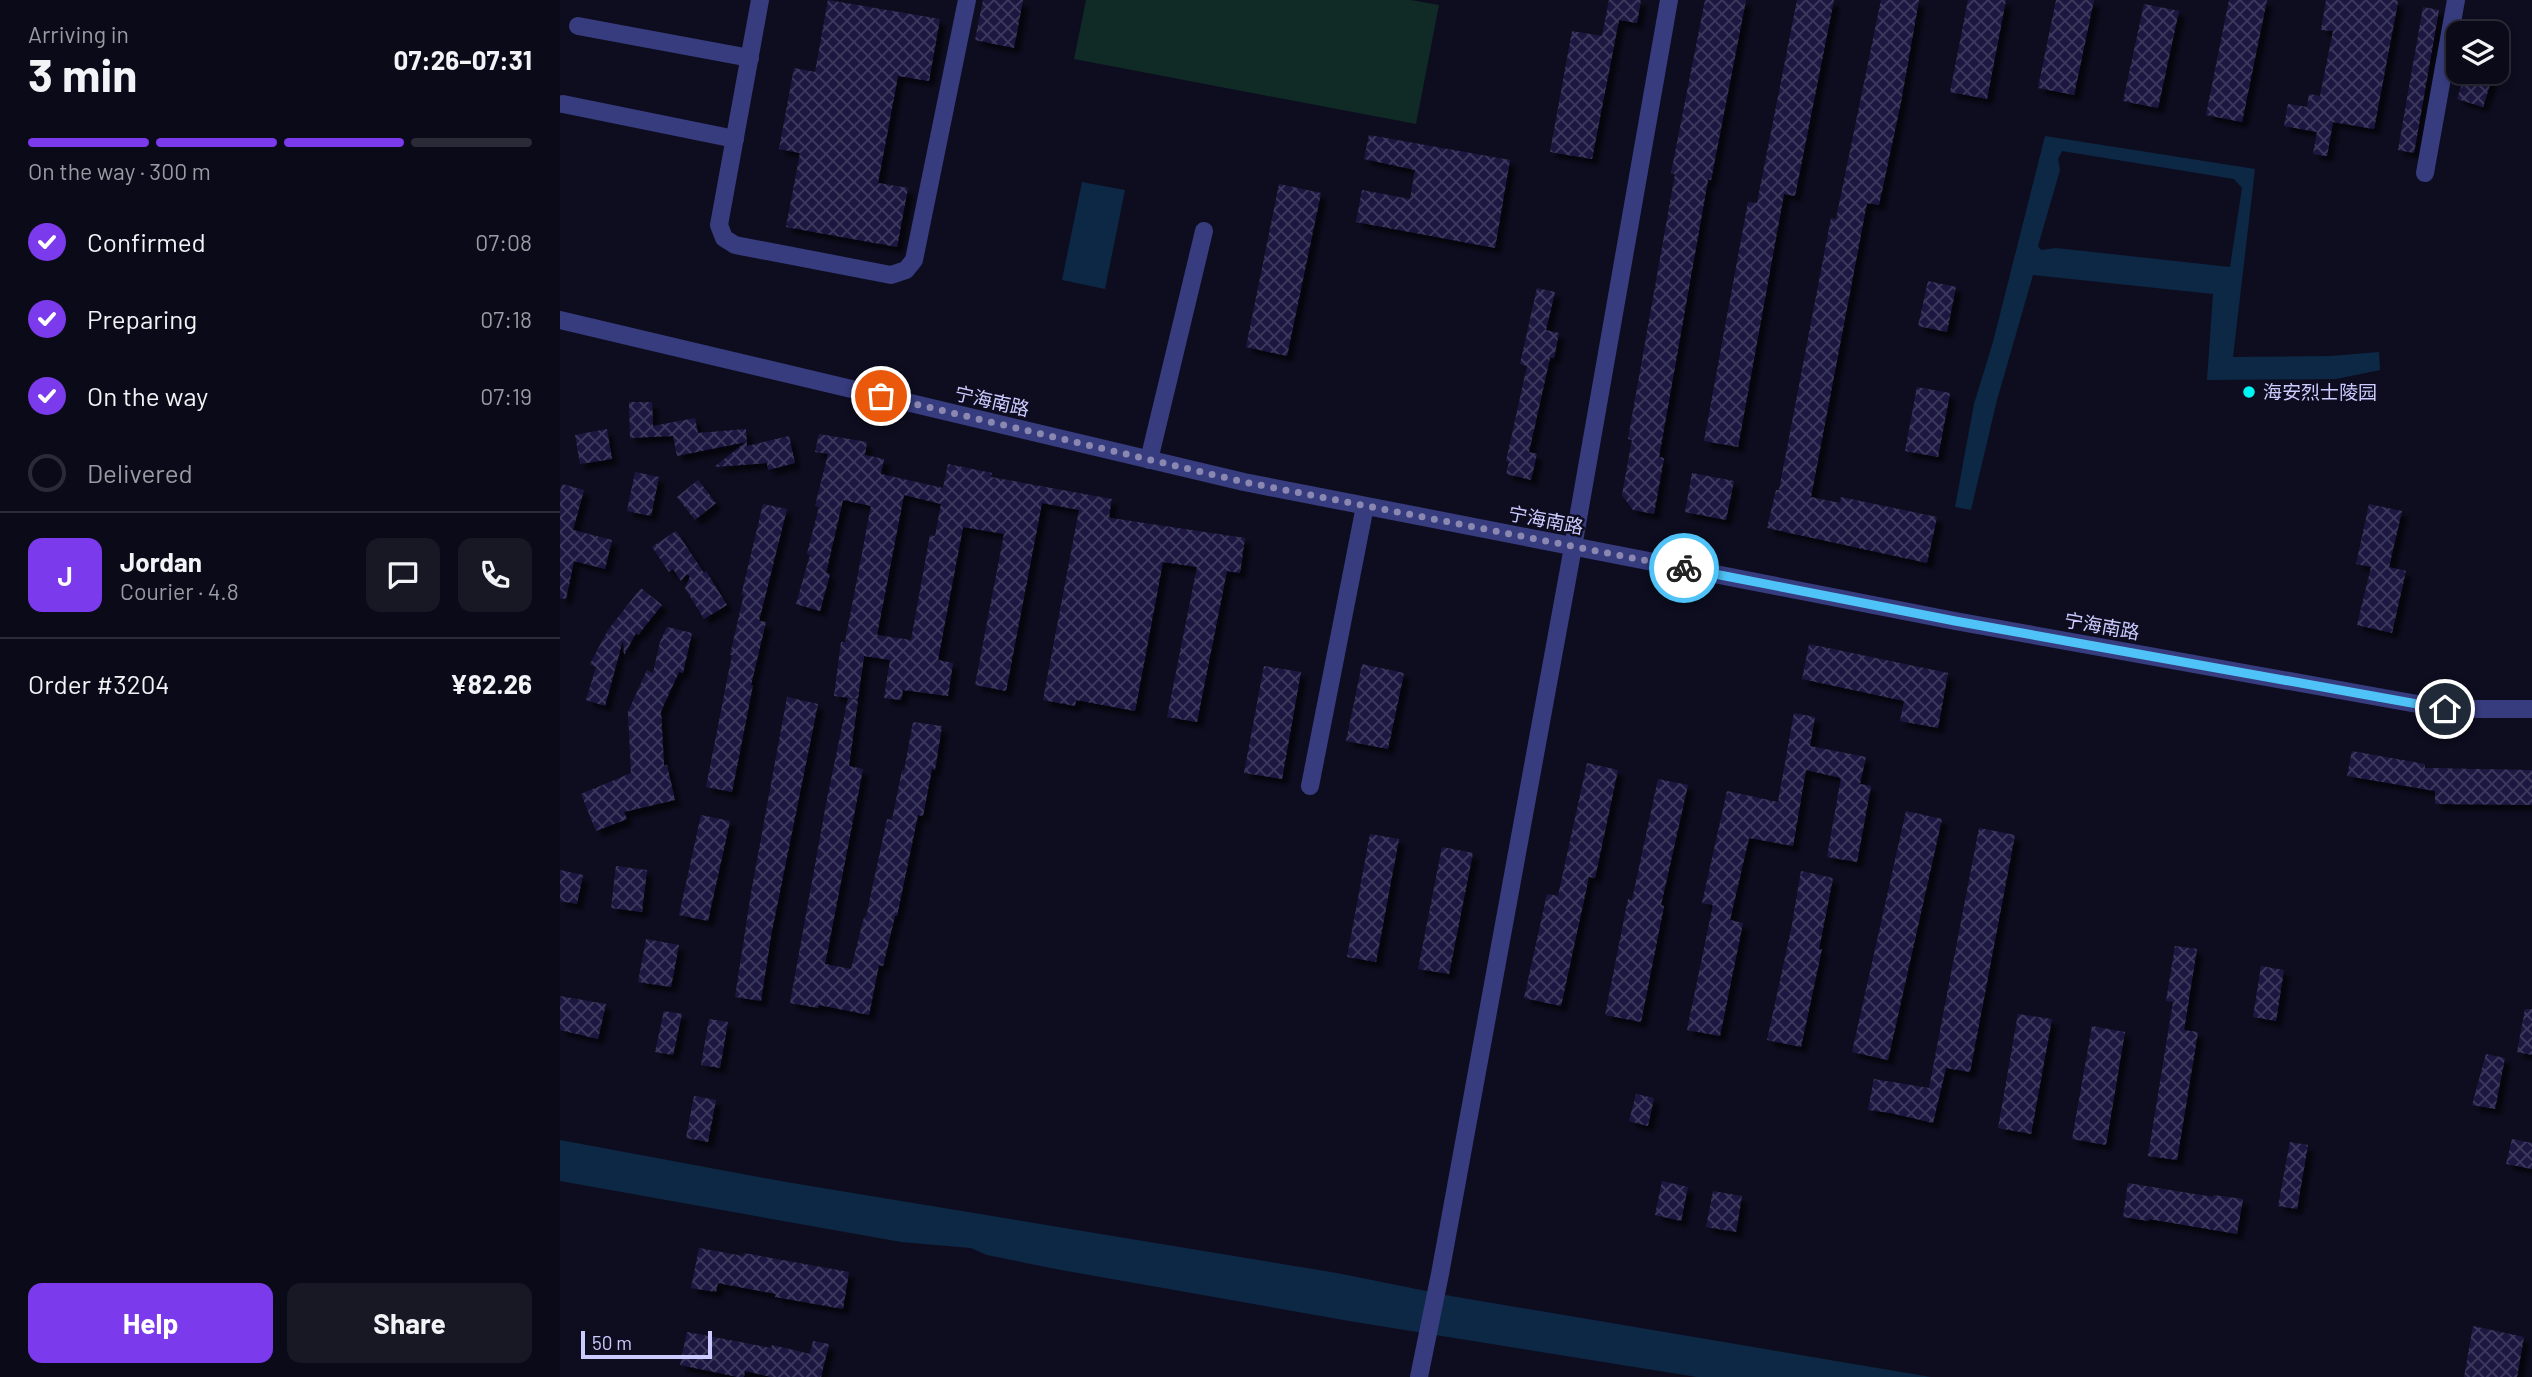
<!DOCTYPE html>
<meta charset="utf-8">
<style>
:root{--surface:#0a0a18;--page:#181825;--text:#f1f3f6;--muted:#999aa2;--line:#2a2b37;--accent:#7c3aed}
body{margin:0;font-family:Barlow,"Noto Sans SC",sans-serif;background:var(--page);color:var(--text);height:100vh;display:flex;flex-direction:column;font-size:26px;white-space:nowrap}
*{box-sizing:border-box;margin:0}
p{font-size:23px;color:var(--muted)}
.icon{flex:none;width:38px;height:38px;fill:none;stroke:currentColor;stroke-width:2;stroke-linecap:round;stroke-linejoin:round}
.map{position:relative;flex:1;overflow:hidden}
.drawer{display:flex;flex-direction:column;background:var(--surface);width:560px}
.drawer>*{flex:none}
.buttons{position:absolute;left:1886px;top:21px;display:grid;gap:14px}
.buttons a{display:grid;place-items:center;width:63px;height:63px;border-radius:14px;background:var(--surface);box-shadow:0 4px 10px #0003,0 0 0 2px var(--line);font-size:35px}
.scale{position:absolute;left:21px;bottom:18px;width:131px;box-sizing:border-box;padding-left:7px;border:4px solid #cccbff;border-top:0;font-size:19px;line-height:24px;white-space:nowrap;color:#cccbff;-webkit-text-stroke:5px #0e0d20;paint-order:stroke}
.pin{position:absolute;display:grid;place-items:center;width:60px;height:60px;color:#fff;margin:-30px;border:4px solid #fff;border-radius:50%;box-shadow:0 2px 7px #0007}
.courier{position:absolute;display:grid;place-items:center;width:70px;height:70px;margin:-35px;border:5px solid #4fc3f7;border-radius:50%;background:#fff;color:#222;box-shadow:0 2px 9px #0007}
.headline em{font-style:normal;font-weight:700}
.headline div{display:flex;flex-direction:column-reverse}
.headline{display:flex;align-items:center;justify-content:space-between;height:119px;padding:0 28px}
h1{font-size:46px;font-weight:700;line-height:52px}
.bar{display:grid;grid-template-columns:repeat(4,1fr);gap:10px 7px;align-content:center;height:84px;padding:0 28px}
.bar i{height:9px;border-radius:5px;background:var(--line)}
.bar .selected{background:var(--accent)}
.bar p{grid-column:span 4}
.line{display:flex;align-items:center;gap:18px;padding:0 28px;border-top:2px solid var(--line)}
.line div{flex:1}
.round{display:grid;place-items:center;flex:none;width:74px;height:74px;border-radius:14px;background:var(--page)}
ol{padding:0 28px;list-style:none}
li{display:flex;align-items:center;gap:21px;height:77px}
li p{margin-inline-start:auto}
li .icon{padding:7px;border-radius:50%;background:var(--accent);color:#fff;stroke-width:4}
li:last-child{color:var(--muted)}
li i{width:38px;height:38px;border:4px solid var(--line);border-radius:50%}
.button{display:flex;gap:14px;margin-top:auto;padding:14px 28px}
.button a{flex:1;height:80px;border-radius:14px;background:var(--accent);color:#fff;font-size:28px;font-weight:700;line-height:80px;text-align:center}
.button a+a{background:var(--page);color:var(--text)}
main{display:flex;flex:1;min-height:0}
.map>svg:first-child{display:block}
.green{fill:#102a26}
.water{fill:#0c2844;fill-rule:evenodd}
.building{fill:url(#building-cross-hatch);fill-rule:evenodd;filter:url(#shadow)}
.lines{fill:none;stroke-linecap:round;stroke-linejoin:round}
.minor{stroke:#373c7f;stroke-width:18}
.done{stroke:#8a88b1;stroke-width:7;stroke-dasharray:0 12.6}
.route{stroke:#4fc3f7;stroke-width:9}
.poi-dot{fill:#00f6f5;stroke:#0e0d20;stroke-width:2.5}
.labels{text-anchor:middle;stroke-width:5;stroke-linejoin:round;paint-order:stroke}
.poi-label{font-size:19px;fill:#cccbff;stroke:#0e0d20;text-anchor:start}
.street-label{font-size:19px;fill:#cccbff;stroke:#0e0d20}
</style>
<main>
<section class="drawer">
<div class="headline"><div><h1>3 min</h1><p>Arriving in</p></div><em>07:26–07:31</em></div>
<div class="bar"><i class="selected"></i><i class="selected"></i><i class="selected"></i><i></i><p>On the way · 300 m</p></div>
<ol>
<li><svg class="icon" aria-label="check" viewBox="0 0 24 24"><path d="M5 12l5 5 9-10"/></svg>Confirmed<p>07:08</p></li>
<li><svg class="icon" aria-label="check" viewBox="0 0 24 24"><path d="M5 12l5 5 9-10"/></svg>Preparing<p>07:18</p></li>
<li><svg class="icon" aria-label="check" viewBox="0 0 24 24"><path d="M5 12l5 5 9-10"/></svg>On the way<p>07:19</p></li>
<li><i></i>Delivered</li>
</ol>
<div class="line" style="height:126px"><b class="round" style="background:var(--accent);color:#fff">J</b><div><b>Jordan</b><p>Courier · 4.8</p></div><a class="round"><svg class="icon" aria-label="chat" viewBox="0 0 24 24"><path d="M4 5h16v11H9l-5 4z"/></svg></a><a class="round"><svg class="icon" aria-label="phone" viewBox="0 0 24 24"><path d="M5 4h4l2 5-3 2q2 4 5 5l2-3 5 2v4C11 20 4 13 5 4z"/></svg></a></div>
<div class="line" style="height:91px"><div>Order #3204</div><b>¥82.26</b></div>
<div class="button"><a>Help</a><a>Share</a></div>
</section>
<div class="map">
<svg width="1972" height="1377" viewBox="0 0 1972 1377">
<defs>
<pattern id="building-cross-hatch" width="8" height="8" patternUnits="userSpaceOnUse" patternTransform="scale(1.75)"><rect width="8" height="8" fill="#1d1941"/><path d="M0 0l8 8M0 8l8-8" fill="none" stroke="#3d395e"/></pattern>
<filter id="shadow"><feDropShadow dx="6" dy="6" stdDeviation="2" flood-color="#0009"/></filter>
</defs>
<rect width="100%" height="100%" fill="#0e0d20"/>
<path class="green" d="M 526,0 L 851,0 L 879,5 L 856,124 L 514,59 Z"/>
<g class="water">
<path d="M 1485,136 L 1695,169 L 1673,357 L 1770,356 L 1819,352 L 1820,370 L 1776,379 L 1647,380 L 1653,294 L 1473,275 L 1437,400 L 1411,510 L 1395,507 L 1414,404 L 1433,342 ZM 1502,151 L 1674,179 L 1682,188 L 1670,267 L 1496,248 L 1481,250 L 1478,246 L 1500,170 L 1498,159 Z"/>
<path d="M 522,182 L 565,190 L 545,289 L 502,280 Z"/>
<path d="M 0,1140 L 226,1182 L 777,1273 L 891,1296 L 1371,1377 L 1137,1377 L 795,1322 L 501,1270 L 427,1255 L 411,1248 L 341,1242 L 0,1181 Z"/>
</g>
<g class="building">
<path d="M 268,0 L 380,19 L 369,81 L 338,76 L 318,183 L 348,188 L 337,247 L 226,227 L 240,153 L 219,149 L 234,68 L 255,72 Z"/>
<path d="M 423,0 L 463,0 L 454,48 L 415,40 Z"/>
<path d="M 1049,0 L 1081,0 L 1077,23 L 1059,20 L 1032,159 L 990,152 L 1012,31 L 1042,36 Z"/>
<path d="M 1145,0 L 1186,0 L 1151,180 L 1148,180 L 1099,457 L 1104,458 L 1094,514 L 1073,510 L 1062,495 L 1072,440 L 1068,439 L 1115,174 L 1111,173 Z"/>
<path d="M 1237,0 L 1274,0 L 1235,196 L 1224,194 L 1178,447 L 1144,441 L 1188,202 L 1197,203 Z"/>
<path d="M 1321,0 L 1359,0 L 1341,102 L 1319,205 L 1307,203 L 1251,497 L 1280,503 L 1281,497 L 1377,517 L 1367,563 L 1207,528 L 1216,490 L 1219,490 L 1271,218 L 1276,219 Z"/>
<path d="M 1408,0 L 1446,0 L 1427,99 L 1390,92 Z"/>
<path d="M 1496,0 L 1534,0 L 1514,95 L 1478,88 Z"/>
<path d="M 1669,0 L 1707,0 L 1682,122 L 1646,115 Z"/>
<path d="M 1766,0 L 1837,0 L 1838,2 L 1814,129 L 1773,122 L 1767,156 L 1753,154 L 1757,132 L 1724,126 L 1728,104 L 1747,107 L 1749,94 L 1760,96 L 1773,31 L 1761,30 Z"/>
<path d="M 1584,4 L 1619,11 L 1598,108 L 1563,101 Z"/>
<path d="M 1863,7 L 1879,10 L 1854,153 L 1838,150 Z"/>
<path d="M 1906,72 L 1934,72 L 1923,107 L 1897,99 Z"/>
<path d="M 809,135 L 950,160 L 935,248 L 796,222 L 802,190 L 850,199 L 855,170 L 804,159 Z"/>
<path d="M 719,184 L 761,193 L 727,356 L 686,347 Z"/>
<path d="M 1368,281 L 1396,287 L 1387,332 L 1358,326 Z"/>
<path d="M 977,288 L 995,292 L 986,330 L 999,333 L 994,358 L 990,358 L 969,452 L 977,454 L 971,480 L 946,474 L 949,462 L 946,461 L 967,366 L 960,364 Z"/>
<path d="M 1357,387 L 1390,393 L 1378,457 L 1345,451 Z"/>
<path d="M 69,402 L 92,402 L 93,426 L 135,418 L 138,433 L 186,429 L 187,446 L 229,436 L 235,463 L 208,470 L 207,463 L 154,467 L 186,442 L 117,456 L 113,436 L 70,438 Z"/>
<path d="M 47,429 L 52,459 L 20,464 L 15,435 Z"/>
<path d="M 259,434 L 307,442 L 305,455 L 324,459 L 321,474 L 383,488 L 388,464 L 432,473 L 431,477 L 552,499 L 549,516 L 551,518 L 685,538 L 680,573 L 667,571 L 637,722 L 607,717 L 637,567 L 603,562 L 575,711 L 516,700 L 515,706 L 483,700 L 519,510 L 482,503 L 446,691 L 415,685 L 444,534 L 403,527 L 378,660 L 393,663 L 388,696 L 343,690 L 341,700 L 324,698 L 330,660 L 304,656 L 298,699 L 274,696 L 281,642 L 285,642 L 311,506 L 283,500 L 266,573 L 270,574 L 260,611 L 236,604 L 250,555 L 247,554 L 259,507 L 255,506 L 268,454 L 255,452 ZM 344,495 L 381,504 L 375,536 L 370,535 L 351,640 L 317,635 Z"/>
<path d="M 75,472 L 99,477 L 91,516 L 67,511 Z"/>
<path d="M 1132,473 L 1174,481 L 1166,520 L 1125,512 Z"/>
<path d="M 138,480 L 156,503 L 135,520 L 117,497 Z"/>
<path d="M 2,484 L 24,490 L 13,530 L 52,540 L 45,569 L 14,561 L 6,599 L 0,598 L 0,492 Z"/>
<path d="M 203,504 L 227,509 L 199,621 L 206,622 L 191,685 L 193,685 L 172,792 L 146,787 L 172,655 L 170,655 L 184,594 L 181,596 Z"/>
<path d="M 1809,504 L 1842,511 L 1829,567 L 1846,571 L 1832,633 L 1797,625 L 1811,567 L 1796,564 Z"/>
<path d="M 116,531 L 144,573 L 146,571 L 167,605 L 144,619 L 125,588 L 130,576 L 127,574 L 121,581 L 113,569 L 109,572 L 92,547 Z"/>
<path d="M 81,588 L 102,605 L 78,635 L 76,633 L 64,655 L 63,640 L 45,706 L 26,700 L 36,667 L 30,664 L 48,630 Z"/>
<path d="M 107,627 L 132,633 L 123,673 L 119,672 L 101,711 L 104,765 L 107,765 L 115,800 L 64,812 L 67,819 L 36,831 L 21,794 L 71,773 L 68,712 L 87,670 L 93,673 L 100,642 Z"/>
<path d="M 1249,644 L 1388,673 L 1378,728 L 1340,721 L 1344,701 L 1242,679 Z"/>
<path d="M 802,664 L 844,673 L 828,749 L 786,741 Z"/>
<path d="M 704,666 L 741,672 L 722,779 L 684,773 Z"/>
<path d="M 227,697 L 258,704 L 211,936 L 201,1001 L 175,997 L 191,893 Z"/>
<path d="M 288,698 L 298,700 L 289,766 L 303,769 L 265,964 L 291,969 L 304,917 L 306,917 L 327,819 L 332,820 L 342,770 L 344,771 L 353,722 L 382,726 L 375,770 L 372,769 L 363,816 L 358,815 L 337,916 L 335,916 L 323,966 L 319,965 L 309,1015 L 259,1005 L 258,1008 L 230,1003 L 266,804 Z"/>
<path d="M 1234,713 L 1255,717 L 1250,746 L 1306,757 L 1300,784 L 1311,786 L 1297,862 L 1267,857 L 1281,778 L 1246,770 L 1233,846 L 1189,838 L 1170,920 L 1183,923 L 1160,1036 L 1127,1030 L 1153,905 L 1142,903 L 1167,791 L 1218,802 Z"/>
<path d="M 1792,751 L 1865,764 L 1865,768 L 1972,770 L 1972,805 L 1875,804 L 1875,791 L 1787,776 Z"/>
<path d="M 1027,763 L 1058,770 L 1035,878 L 1029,877 L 1001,1006 L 964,998 L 987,894 L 998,896 Z"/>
<path d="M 1098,779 L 1128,785 L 1101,905 L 1104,906 L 1081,1022 L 1045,1015 L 1068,899 L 1072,900 Z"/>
<path d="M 1346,811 L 1382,819 L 1328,1060 L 1292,1052 Z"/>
<path d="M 141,815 L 170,821 L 148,921 L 119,915 Z"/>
<path d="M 1419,828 L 1455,835 L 1410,1072 L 1386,1068 L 1373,1123 L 1331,1113 L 1308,1110 L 1314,1079 L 1369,1088 Z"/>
<path d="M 810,834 L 839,839 L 816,962 L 787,957 Z"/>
<path d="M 882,847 L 913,853 L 889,974 L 858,969 Z"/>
<path d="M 56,866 L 87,870 L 82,912 L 51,908 Z"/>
<path d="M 0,870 L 23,875 L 17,904 L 0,901 Z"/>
<path d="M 1241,871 L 1273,878 L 1259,949 L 1262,949 L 1241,1047 L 1207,1040 L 1231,930 Z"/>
<path d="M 86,939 L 119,945 L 111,987 L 78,982 Z"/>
<path d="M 1615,946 L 1637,949 L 1624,1030 L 1638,1032 L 1617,1160 L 1588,1156 L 1613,1002 L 1606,1001 Z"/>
<path d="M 1701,966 L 1724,970 L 1716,1021 L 1693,1017 Z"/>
<path d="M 0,996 L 46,1004 L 38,1039 L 0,1030 Z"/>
<path d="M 1965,1009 L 1972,1009 L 1972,1055 L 1957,1052 Z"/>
<path d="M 104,1011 L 122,1014 L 113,1055 L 95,1052 Z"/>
<path d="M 1458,1014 L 1492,1019 L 1471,1134 L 1438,1128 Z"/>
<path d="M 149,1019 L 168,1022 L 160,1068 L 141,1065 Z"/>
<path d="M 1532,1026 L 1565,1032 L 1546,1145 L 1512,1139 Z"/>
<path d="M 1926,1054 L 1945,1058 L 1935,1109 L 1912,1105 Z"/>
<path d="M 1076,1094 L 1094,1098 L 1088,1126 L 1069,1121 Z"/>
<path d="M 134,1096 L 156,1100 L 148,1142 L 126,1138 Z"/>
<path d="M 1952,1139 L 1972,1143 L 1972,1169 L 1946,1164 Z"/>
<path d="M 1730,1142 L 1748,1145 L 1737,1209 L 1718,1206 Z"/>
<path d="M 1102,1181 L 1128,1187 L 1121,1221 L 1095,1215 Z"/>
<path d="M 1568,1183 L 1653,1197 L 1653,1195 L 1683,1199 L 1677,1234 L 1589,1219 L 1589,1221 L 1563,1217 Z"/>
<path d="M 1153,1191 L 1182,1196 L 1176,1232 L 1146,1227 Z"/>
<path d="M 139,1248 L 183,1256 L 184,1253 L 289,1272 L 283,1309 L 215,1297 L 216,1294 L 158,1283 L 156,1292 L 131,1288 Z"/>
<path d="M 1913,1326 L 1964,1337 L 1957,1377 L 1904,1377 Z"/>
<path d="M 127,1332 L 211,1348 L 212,1345 L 250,1354 L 253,1341 L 269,1344 L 261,1377 L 211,1377 L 185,1371 L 184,1377 L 178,1377 L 120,1365 Z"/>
</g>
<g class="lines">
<g class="minor">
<path d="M 200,0 L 159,225 L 164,238 L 175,245 L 331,275 L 346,270 L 354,260 L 407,0"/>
<path d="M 18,26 L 190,58"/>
<path d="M 3,104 L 175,139"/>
<path d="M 1865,173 L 1896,0"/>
<path d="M 0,320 L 684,482 L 1395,621 L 1885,709 L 1972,709"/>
<path d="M 589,460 L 644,231"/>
<path d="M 750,786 L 805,506"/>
<path d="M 859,1377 L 880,1274 L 1013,547 L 1109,0"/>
</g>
</g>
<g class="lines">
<path class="done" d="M 321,396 L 684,482 L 1124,568"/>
<path class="route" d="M 1124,568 L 1395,621 L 1885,709"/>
</g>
<circle class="poi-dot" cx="1689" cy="392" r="7"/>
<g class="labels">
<g class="poi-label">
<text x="1703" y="399">海安烈士陵园</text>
</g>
<g class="street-label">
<text transform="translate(432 401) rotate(13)" y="7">宁海南路</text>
<text transform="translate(986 520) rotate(11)" y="7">宁海南路</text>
<text transform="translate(1542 626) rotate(10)" y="7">宁海南路</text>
</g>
</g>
</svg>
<div class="buttons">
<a><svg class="icon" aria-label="layers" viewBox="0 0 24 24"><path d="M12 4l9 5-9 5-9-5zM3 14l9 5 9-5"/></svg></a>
</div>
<div class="scale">50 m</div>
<div class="pin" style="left:321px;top:396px;background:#ea580c"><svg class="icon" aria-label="bag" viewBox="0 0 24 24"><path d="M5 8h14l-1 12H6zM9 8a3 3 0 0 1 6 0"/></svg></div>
<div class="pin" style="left:1885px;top:709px;background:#1f2937"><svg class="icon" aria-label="home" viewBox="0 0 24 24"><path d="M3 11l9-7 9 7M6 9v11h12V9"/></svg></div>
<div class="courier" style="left:1124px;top:568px"><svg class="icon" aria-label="bike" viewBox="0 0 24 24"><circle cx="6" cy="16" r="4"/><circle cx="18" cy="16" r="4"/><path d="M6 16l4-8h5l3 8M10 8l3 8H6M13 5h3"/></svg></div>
</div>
</main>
